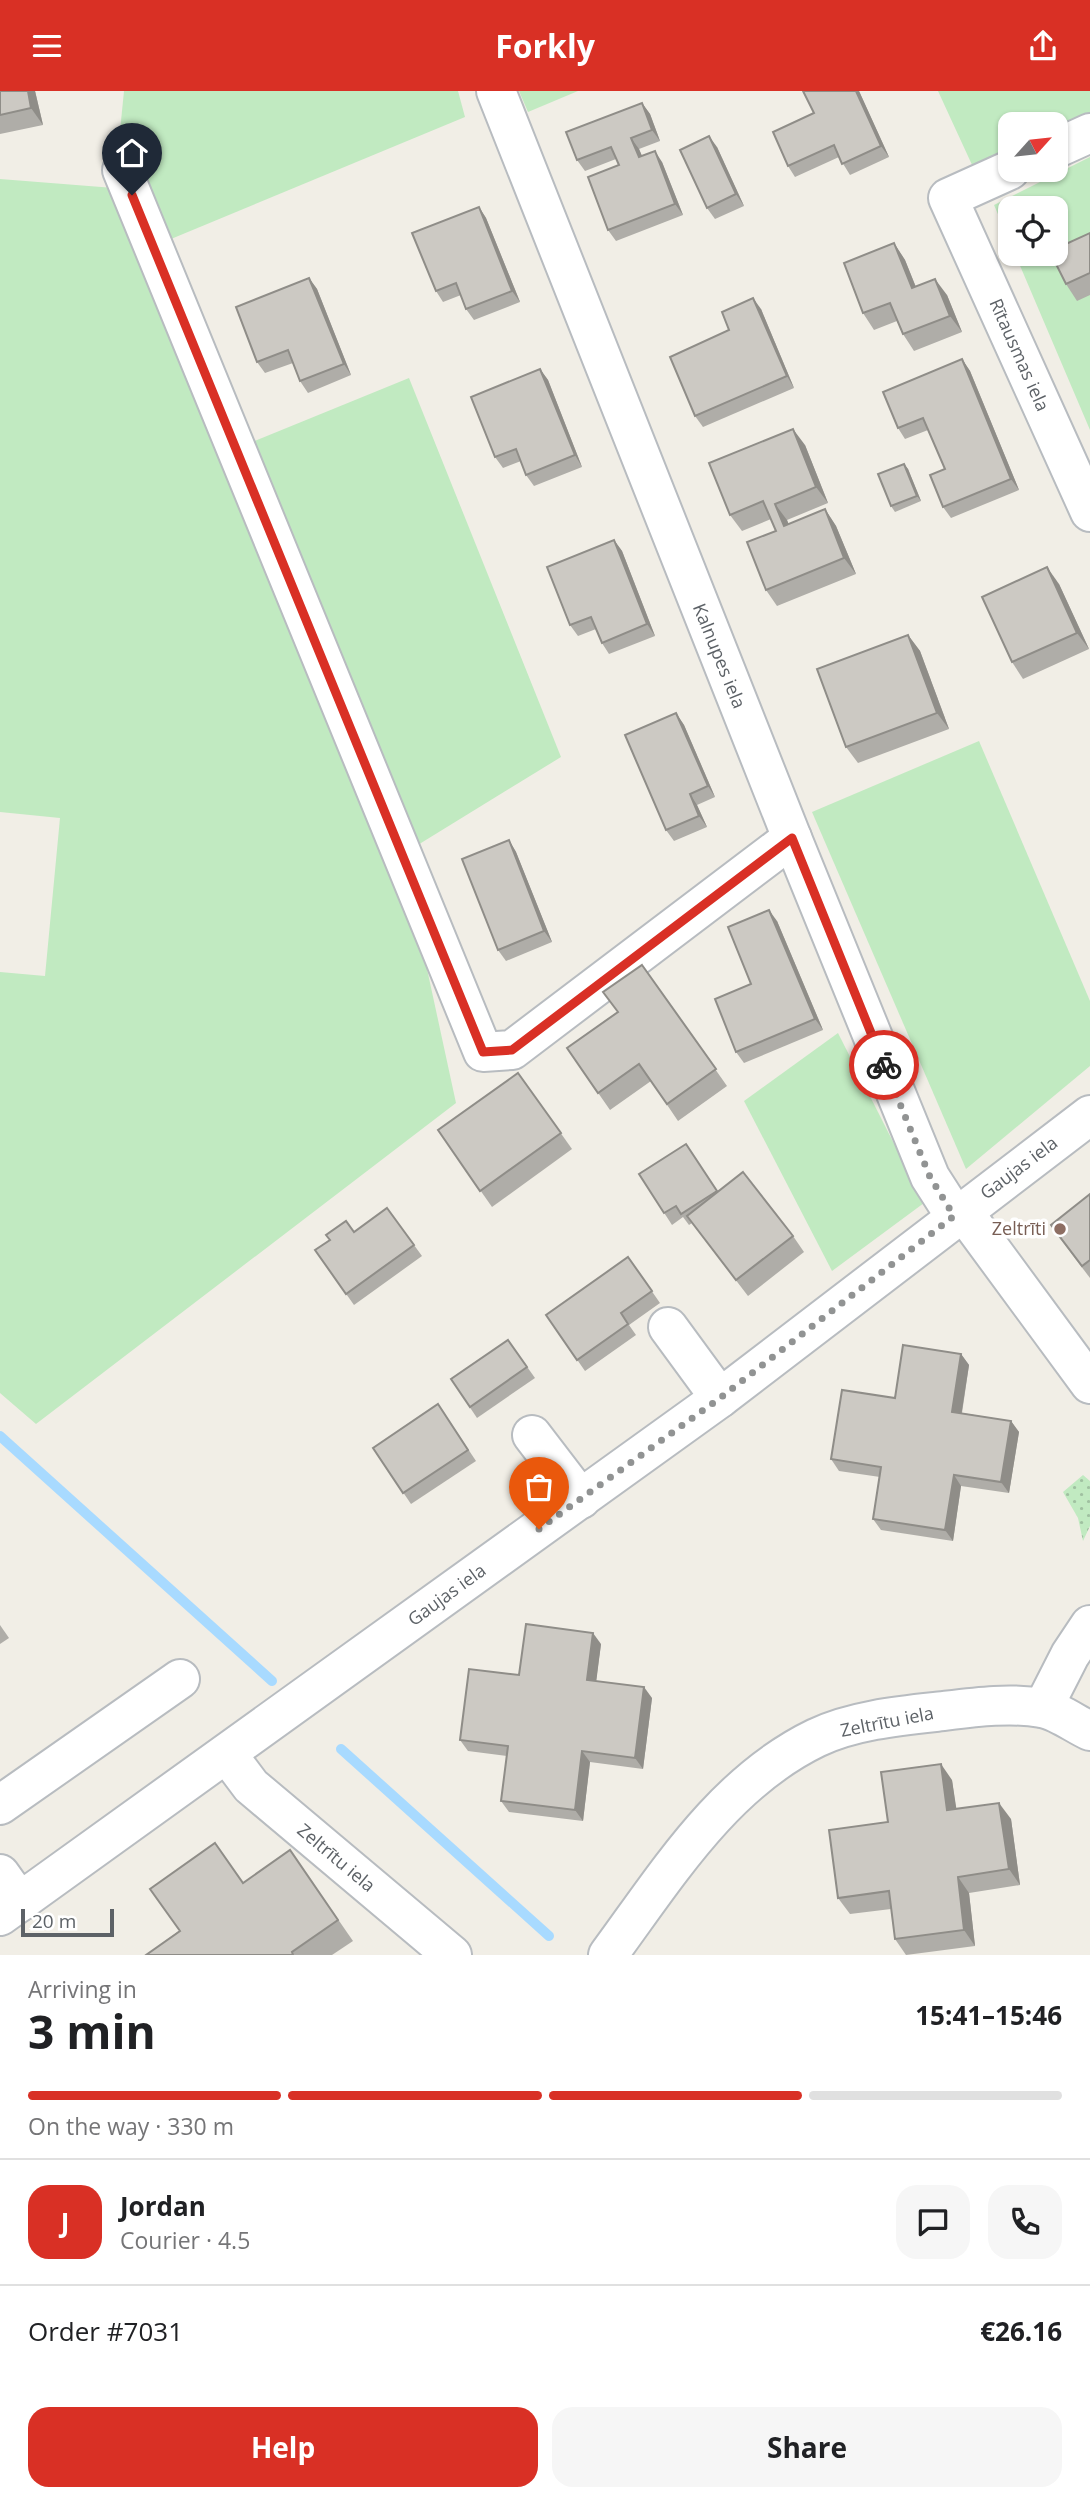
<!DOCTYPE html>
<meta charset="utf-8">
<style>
:root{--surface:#fff;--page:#f6f6f6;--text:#202124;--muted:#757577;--line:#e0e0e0;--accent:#d93025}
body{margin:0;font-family:"Open Sans",sans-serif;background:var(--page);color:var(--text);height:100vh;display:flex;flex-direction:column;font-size:26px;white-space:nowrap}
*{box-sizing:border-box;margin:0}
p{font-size:23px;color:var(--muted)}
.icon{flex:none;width:38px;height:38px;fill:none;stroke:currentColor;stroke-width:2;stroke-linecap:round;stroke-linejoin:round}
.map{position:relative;height:1864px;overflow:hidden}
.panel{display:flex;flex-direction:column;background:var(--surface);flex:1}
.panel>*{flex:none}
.needle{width:46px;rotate:63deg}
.tools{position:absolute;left:998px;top:21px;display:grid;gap:14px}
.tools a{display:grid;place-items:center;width:70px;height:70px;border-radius:14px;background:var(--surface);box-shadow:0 2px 5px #0004;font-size:35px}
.scale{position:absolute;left:21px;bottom:18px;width:93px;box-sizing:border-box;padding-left:7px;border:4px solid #5d6267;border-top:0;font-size:19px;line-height:24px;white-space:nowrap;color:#5d6267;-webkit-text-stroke:5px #fff;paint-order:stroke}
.pin{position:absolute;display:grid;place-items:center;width:60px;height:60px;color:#fff;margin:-72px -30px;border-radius:50% 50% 50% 0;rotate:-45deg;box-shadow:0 0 7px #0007}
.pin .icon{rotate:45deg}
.courier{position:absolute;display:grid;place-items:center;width:70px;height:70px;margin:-35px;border:5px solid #d93025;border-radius:50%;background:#fff;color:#222;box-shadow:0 2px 9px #0007}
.head em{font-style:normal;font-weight:700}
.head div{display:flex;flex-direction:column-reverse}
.head{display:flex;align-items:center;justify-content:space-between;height:119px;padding:0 28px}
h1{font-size:46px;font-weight:700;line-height:52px}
.bar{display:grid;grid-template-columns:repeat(4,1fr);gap:10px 7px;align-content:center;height:84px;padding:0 28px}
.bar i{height:9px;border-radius:5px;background:var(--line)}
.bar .selected{background:var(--accent)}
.bar p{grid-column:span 4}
.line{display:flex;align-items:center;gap:18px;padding:0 28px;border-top:2px solid var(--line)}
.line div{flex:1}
.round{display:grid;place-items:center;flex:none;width:74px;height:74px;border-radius:21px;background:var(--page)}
.button{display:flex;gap:14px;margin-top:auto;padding:14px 28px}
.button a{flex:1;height:80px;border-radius:21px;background:var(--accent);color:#fff;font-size:28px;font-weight:700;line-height:80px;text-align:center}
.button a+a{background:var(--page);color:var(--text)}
header{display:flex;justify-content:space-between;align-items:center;height:91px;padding:0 28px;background:var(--accent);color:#fff;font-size:32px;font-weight:700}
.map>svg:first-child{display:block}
.green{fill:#c1eac1}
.park{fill:url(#park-dots)}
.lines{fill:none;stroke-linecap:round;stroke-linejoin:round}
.stream{stroke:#a8daff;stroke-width:10}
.minor-casing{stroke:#b8bcc0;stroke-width:42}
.minor{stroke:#fff;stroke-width:38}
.wall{fill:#afada8}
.shaded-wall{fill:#8f8d88}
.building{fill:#ccc9c3;stroke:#8f8d88;stroke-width:2}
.done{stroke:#919393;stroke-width:7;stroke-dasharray:0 12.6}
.route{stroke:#d93025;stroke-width:9}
.education-dot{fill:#8d6e63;stroke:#fff;stroke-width:2.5}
.labels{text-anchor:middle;stroke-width:7;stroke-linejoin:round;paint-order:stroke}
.street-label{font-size:18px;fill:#5d6267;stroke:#fff}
.education-label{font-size:18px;fill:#785e54;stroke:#fff;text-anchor:end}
</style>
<header><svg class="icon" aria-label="menu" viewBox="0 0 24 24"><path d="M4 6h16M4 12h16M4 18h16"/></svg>Forkly<svg class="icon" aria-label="share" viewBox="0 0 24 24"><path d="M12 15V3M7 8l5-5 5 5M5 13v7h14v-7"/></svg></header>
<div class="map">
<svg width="1090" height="1864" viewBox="0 0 1090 1864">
<defs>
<pattern id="park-dots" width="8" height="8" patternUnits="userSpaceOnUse" patternTransform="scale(1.75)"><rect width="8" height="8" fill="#c1eac1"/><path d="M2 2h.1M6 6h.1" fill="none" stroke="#a0c1a1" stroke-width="1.8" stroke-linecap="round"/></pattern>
</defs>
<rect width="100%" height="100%" fill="#f1eee6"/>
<g class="green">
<path d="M 124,0 L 458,0 L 465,26 L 171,148 L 120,40 Z"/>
<path d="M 519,0 L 578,0 L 528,21 Z"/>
<path d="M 938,0 L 1090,0 L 1090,23 L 1055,39 L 1055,33 L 1010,33 L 1010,59 L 973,76 Z"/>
<path d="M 1090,66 L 1090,339 L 1015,163 L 1055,163 L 1055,117 L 1010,117 L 1010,151 L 994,114 Z"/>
<path d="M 0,88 L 114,97 L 424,864 L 456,1012 L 36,1333 L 0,1302 L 0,881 L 45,885 L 60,727 L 0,721 Z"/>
<path d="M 409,287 L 561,666 L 408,760 L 247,353 Z"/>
<path d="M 979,650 L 1090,910 L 1090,975 L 966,1078 L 812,721 Z"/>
<path d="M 838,942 L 924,1112 L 832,1180 L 744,1010 Z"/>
</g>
<path class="park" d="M 1083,1384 L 1090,1390 L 1090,1435 L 1083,1450 L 1078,1427 L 1063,1401 Z"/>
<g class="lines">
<g class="stream">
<path d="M 0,1345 L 272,1590"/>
<path d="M 341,1658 L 549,1845"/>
</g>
<g class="minor-casing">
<g id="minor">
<path d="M 496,0 L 792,747 L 930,1086 L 955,1125"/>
<path d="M 1055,58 L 1090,42"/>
<path d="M 122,79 L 483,961 L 512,959 L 792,747"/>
<path d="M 1010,79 L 948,107 L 1090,421"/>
<path d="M 962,1119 L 1090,1293"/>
<path d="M 668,1236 L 720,1307"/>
<path d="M 532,1344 L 581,1408"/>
<path d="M 1043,1617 L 1070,1564 L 1090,1534"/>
<path d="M 227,1663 L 251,1695 L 452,1864"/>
<path d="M 0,1714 L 180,1588"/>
<path d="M 0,1783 L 20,1811"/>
<path d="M 0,1825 L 720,1307 L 1090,1024"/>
<path d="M 608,1864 C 667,1784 723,1692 816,1647 C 851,1630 897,1625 935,1621 C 969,1617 1008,1611 1042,1617 C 1058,1620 1075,1633 1090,1640"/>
</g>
</g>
<use href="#minor" class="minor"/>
</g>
<g class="wall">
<path d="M 0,0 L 35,0 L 43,34 L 0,43 Z"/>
<path d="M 859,0 L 889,66 L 850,84 L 839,66 L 795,86 L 788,75 L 814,22 Z"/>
<path d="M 642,12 L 650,23 L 660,50 L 639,58 L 642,65 L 662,71 L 683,124 L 616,150 L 608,139 L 619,74 L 616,68 L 585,80 L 577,69 Z"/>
<path d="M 717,56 L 744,115 L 715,128 L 707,117 Z"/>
<path d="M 479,116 L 486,127 L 520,211 L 474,229 L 466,218 L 461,204 L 443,211 L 436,200 Z"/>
<path d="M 1090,142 L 1090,204 L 1077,210 L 1066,193 Z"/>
<path d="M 894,152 L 905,169 L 916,196 L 947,204 L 962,241 L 914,260 L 903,243 L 897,230 L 874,239 L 863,222 Z"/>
<path d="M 309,187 L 317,198 L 351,284 L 308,302 L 300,290 L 293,272 L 265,282 L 257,271 Z"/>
<path d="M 761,218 L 794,297 L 703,336 L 695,325 L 729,239 Z"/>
<path d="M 962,268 L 970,280 L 1019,399 L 951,427 L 943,416 L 945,378 L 928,339 L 905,348 L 898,337 Z"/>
<path d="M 540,278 L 548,289 L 582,376 L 534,395 L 526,384 L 521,370 L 503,377 L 495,366 Z"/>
<path d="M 805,354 L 828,412 L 787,429 L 788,433 L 825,418 L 836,435 L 856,483 L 777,515 L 766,499 L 776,440 L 771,428 L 742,440 L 730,424 Z"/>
<path d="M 904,373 L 908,378 L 921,410 L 895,421 L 891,415 Z"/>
<path d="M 614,449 L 622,460 L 655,545 L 609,563 L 602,552 L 596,538 L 578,545 L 570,534 Z"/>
<path d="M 1059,493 L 1089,558 L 1023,588 L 1012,571 Z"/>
<path d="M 908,544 L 920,560 L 949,638 L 858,672 L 846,656 Z"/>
<path d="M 676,622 L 684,634 L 715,706 L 697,714 L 707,736 L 674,750 L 666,739 Z"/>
<path d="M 509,749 L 516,761 L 552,851 L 506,870 L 498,859 Z"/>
<path d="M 777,830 L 823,939 L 744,972 L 736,961 L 751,893 Z"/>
<path d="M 642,874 L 727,995 L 678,1030 L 651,990 L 610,1019 L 567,957 L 617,921 Z"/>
<path d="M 518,982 L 572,1058 L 492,1116 L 438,1039 Z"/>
<path d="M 686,1053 L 718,1101 L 793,1145 L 804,1161 L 748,1205 L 692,1132 L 689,1134 L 683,1126 L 672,1134 L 639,1083 Z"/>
<path d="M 1090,1103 L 1090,1187 L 1058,1145 Z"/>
<path d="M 387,1117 L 422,1165 L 354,1214 L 315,1159 L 354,1141 Z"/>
<path d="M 628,1166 L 660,1212 L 629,1234 L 636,1244 L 585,1280 L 546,1224 Z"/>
<path d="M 508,1249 L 535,1287 L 477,1327 L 451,1288 Z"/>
<path d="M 961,1263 L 969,1274 L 962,1322 L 1011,1330 L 1019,1341 L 1009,1402 L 961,1395 L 953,1450 L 881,1439 L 873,1428 L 880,1386 L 839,1380 L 831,1368 L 895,1307 Z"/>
<path d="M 438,1313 L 476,1370 L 411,1413 L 373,1357 Z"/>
<path d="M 0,1534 L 9,1547 L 0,1553 Z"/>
<path d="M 601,1553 L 596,1590 L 652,1607 L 643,1678 L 590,1671 L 583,1730 L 509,1721 L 501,1710 L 507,1665 L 468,1660 L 460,1649 L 519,1584 Z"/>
<path d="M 952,1689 L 956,1718 L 1011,1728 L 1020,1794 L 969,1802 L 975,1855 L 906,1864 L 895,1848 L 891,1818 L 850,1823 L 838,1807 L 888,1731 Z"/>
<path d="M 290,1759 L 353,1850 L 332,1864 L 146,1864 Z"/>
</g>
<g class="shaded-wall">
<path d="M 28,0 L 35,0 L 43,34 L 31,17 Z"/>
<path d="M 856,0 L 859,0 L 889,66 L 881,55 Z"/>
<path d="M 642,12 L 650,23 L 660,50 L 652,39 Z"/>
<path d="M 709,45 L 717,56 L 744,115 L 736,103 Z"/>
<path d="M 631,47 L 639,58 L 647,77 L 639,66 Z"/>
<path d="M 655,60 L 662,71 L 683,124 L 675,113 Z"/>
<path d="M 479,116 L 486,127 L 520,211 L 512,200 Z"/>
<path d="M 894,152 L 905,169 L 923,214 L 912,197 Z"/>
<path d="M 309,187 L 317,198 L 351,284 L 344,273 Z"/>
<path d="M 935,188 L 947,204 L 962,241 L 950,225 Z"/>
<path d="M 753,207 L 761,218 L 794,297 L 787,285 Z"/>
<path d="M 962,268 L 970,280 L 1019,399 L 1011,388 Z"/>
<path d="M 540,278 L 548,289 L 582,376 L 575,364 Z"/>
<path d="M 793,338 L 805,354 L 828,412 L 816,396 Z"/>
<path d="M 904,373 L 908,378 L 921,410 L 917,405 Z"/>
<path d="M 775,413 L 787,429 L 796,451 L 784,435 Z"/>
<path d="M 825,418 L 836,435 L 856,483 L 844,467 Z"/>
<path d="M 614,449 L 622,460 L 655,545 L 647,533 Z"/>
<path d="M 1047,476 L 1059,493 L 1089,558 L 1077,542 Z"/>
<path d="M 908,544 L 920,560 L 949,638 L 937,622 Z"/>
<path d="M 676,622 L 684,634 L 715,706 L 708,695 Z"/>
<path d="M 690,703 L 697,714 L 707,736 L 699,725 Z"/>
<path d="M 509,749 L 516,761 L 552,851 L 544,840 Z"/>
<path d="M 769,819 L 777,830 L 823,939 L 815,928 Z"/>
<path d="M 961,1263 L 969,1274 L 960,1332 L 952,1321 Z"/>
<path d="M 1011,1330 L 1019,1341 L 1009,1402 L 1001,1391 Z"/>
<path d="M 954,1384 L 961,1395 L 953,1450 L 945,1439 Z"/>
<path d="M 593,1542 L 601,1553 L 595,1600 L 587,1589 Z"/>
<path d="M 644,1596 L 652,1607 L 643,1678 L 635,1667 Z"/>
<path d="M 582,1660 L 590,1671 L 583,1730 L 575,1719 Z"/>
<path d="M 941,1673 L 952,1689 L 959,1735 L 947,1719 Z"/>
<path d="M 999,1712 L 1011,1728 L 1020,1794 L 1009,1778 Z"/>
<path d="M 958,1786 L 969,1802 L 975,1855 L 964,1839 Z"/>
</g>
<g class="building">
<path d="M 0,0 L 28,0 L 31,17 L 0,24 Z"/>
<path d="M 803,0 L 856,0 L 881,55 L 842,73 L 834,54 L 788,75 L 773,41 L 814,22 Z"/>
<path d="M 642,12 L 652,39 L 631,47 L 639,66 L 655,60 L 675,113 L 608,139 L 588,86 L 619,74 L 611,56 L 577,69 L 566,41 Z"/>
<path d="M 709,45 L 736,103 L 707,117 L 680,59 Z"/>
<path d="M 479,116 L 512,200 L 466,218 L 456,192 L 436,200 L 412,142 Z"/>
<path d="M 1090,142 L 1090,182 L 1066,193 L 1051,163 L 1055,163 L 1055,158 Z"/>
<path d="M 894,152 L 912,197 L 935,188 L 950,225 L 903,243 L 890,212 L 863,222 L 844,172 Z"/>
<path d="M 309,187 L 344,273 L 300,290 L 288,259 L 257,271 L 236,216 Z"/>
<path d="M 753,207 L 787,285 L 695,325 L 670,266 L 729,239 L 722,221 Z"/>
<path d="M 962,268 L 1011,388 L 943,416 L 930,384 L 945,378 L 923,327 L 898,337 L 883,301 Z"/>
<path d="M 540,278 L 575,364 L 526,384 L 516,358 L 495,366 L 471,306 Z"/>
<path d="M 793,338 L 816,396 L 775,413 L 784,435 L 825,418 L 844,467 L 766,499 L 747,451 L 776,440 L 763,410 L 730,424 L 709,372 Z"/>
<path d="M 904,373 L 917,405 L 891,415 L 878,383 Z"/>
<path d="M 614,449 L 647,533 L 602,552 L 591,526 L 570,534 L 547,476 Z"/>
<path d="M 1047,476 L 1077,542 L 1012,571 L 982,506 Z"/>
<path d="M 908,544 L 937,622 L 846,656 L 817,578 Z"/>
<path d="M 676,622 L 708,695 L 690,703 L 699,725 L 666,739 L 625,644 Z"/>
<path d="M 509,749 L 544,840 L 498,859 L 462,768 Z"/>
<path d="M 769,819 L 815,928 L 736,961 L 715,908 L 751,893 L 728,836 Z"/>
<path d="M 642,874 L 716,978 L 667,1013 L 639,973 L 598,1002 L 567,957 L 618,921 L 603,901 Z"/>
<path d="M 518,982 L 561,1042 L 480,1100 L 438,1039 Z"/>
<path d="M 686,1053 L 717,1100 L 681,1123 L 676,1115 L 664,1122 L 639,1083 Z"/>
<path d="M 743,1081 L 793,1145 L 736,1189 L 687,1125 Z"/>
<path d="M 1090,1103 L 1090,1169 L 1082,1175 L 1051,1134 Z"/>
<path d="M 387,1117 L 414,1154 L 346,1203 L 315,1159 L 330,1149 L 326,1144 L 346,1130 L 354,1141 Z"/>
<path d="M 628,1166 L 652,1200 L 621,1222 L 628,1233 L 577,1269 L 546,1224 Z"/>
<path d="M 508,1249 L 527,1276 L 470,1316 L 451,1288 Z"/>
<path d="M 903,1254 L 961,1263 L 952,1321 L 1011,1330 L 1001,1391 L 954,1384 L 945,1439 L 873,1428 L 881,1376 L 831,1368 L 842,1299 L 895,1307 Z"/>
<path d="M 438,1313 L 468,1359 L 403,1402 L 373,1357 Z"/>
<path d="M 526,1533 L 593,1542 L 587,1589 L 644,1596 L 635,1667 L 582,1660 L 575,1719 L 501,1710 L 508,1655 L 460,1649 L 469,1578 L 519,1584 Z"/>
<path d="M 941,1673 L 947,1719 L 999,1712 L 1009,1778 L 958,1786 L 964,1839 L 895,1848 L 889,1800 L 838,1807 L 829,1739 L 888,1731 L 881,1681 Z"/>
<path d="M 215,1752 L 243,1792 L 290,1759 L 338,1829 L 292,1861 L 293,1864 L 146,1864 L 180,1840 L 150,1798 Z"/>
</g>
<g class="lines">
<path class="done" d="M 539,1438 L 720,1307 L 954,1125 L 930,1086 L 884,974"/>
<path class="route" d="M 132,104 L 483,961 L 512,959 L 792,747 L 884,974"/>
</g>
<circle class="education-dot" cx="1060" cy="1138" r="7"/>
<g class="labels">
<g class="street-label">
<text transform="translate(1019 264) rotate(66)" y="6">Rītausmas iela</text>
<text transform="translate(719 565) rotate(68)" y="6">Kalnupes iela</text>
<text transform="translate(1019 1077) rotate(-37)" y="6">Gaujas iela</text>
<text transform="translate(447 1504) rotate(-36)" y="6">Gaujas iela</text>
<text transform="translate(887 1631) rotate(-11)" y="6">Zeltrītu iela</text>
<text transform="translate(336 1767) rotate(40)" y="6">Zeltrītu iela</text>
</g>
<g class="education-label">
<text x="1046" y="1144">Zeltrīti</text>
</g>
</g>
</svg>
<div class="tools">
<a><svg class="needle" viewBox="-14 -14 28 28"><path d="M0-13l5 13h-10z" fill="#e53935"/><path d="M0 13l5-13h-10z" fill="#757577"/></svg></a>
<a><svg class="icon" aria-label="locate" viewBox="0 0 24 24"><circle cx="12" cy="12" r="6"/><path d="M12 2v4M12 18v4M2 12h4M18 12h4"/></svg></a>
</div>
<div class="scale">20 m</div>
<div class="pin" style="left:539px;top:1438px;background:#ea580c"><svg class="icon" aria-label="bag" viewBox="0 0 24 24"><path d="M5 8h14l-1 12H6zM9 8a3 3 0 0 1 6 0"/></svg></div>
<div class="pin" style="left:132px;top:104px;background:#1f2937"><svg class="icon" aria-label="home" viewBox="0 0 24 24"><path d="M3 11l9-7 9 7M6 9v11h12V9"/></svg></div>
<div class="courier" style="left:884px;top:974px"><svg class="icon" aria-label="bike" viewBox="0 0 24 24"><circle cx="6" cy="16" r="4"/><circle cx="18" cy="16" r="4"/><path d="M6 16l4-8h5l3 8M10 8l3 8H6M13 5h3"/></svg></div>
</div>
<section class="panel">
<div class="head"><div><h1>3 min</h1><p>Arriving in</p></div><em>15:41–15:46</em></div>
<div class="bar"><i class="selected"></i><i class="selected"></i><i class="selected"></i><i></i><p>On the way · 330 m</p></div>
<div class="line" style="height:126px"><b class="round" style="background:var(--accent);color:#fff">J</b><div><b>Jordan</b><p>Courier · 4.5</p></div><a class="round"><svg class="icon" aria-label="chat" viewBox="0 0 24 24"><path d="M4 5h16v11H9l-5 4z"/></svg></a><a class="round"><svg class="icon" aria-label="phone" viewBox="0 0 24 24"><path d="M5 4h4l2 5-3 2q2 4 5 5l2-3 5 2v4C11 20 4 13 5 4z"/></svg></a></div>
<div class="line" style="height:91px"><div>Order #7031</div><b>€26.16</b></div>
<div class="button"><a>Help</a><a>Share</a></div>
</section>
